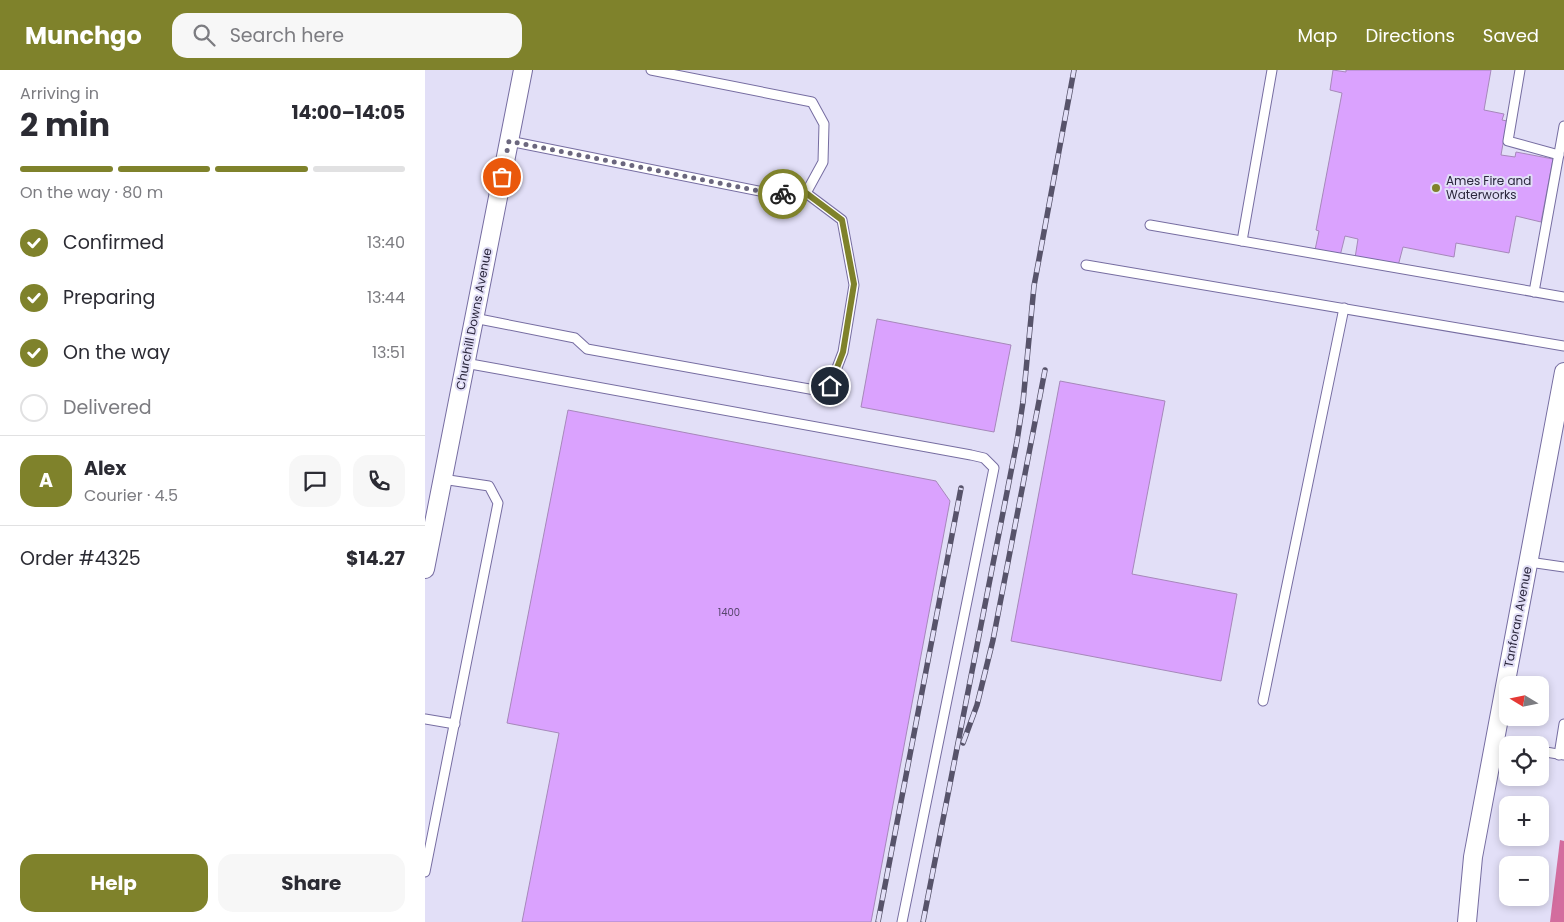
<!DOCTYPE html>
<meta charset="utf-8">
<style>
:root{--surface:#fff;--page:#f7f7f7;--text:#2b2b33;--muted:#7c7c81;--line:#e1e1e2;--accent:#7f822b}
body{margin:0;font-family:Poppins,sans-serif;background:var(--page);color:var(--text);height:100vh;display:flex;flex-direction:column;font-size:19px;white-space:nowrap}
*{box-sizing:border-box;margin:0}
p{font-size:16px;color:var(--muted)}
.icon{flex:none;width:28px;height:28px;fill:none;stroke:currentColor;stroke-width:2;stroke-linecap:round;stroke-linejoin:round}
.map{position:relative;flex:1;overflow:hidden}
.sheet{display:flex;flex-direction:column;background:var(--surface);width:425px}
.sheet>*{flex:none}
.needle{width:32px;rotate:280deg}
.tools{position:absolute;left:1074px;top:606px;display:grid;gap:10px}
.tools a{display:grid;place-items:center;width:50px;height:50px;border-radius:10px;background:var(--surface);box-shadow:0 2px 8px #0003;font-size:25px}
.pin{position:absolute;display:grid;place-items:center;width:42px;height:42px;color:#fff;margin:-21px;border:2px solid #fff;border-radius:50%;box-shadow:0 1px 5px #0007}
.courier{position:absolute;display:grid;place-items:center;width:50px;height:50px;margin:-25px;border:4px solid #7f822b;border-radius:50%;background:#fff;color:#222;box-shadow:0 1px 6px #0007}
.headline em{font-style:normal;font-weight:700}
.headline div{display:flex;flex-direction:column-reverse}
.headline{display:flex;align-items:center;justify-content:space-between;height:85px;padding:0 20px}
h1{font-size:32px;font-weight:700;line-height:38px}
.bar{display:grid;grid-template-columns:repeat(4,1fr);gap:8px 5px;align-content:center;height:60px;padding:0 20px}
.bar i{height:6px;border-radius:4px;background:var(--line)}
.bar .selected{background:var(--accent)}
.bar p{grid-column:span 4}
.line{display:flex;align-items:center;gap:12px;padding:0 20px;border-top:1px solid var(--line)}
.line div{flex:1}
.round{display:grid;place-items:center;flex:none;width:52px;height:52px;border-radius:15px;background:var(--page)}
ol{padding:0 20px;list-style:none}
li{display:flex;align-items:center;gap:15px;height:55px}
li p{margin-inline-start:auto}
li .icon{padding:5px;border-radius:50%;background:var(--accent);color:#fff;stroke-width:4}
li:last-child{color:var(--muted)}
li i{width:28px;height:28px;border:2px solid var(--line);border-radius:50%}
.button{display:flex;gap:10px;margin-top:auto;padding:10px 20px}
.button a{flex:1;height:58px;border-radius:15px;background:var(--accent);color:#fff;font-size:20px;font-weight:700;line-height:58px;text-align:center}
.button a+a{background:var(--page);color:var(--text)}
header{display:flex;align-items:center;gap:30px;box-sizing:border-box;height:70px;padding:0 25px;background:var(--accent);color:#fff}
header strong{font-size:24px}
nav{display:flex;gap:28px;margin-inline-start:auto;font-size:18px}
.search{width:350px;height:45px;background:var(--page);display:flex;align-items:center;gap:12px;box-sizing:border-box;padding:0 18px;border-radius:15px;color:var(--muted);font-size:19px}
main{display:flex;flex:1;min-height:0}
.map>svg:first-child{display:block}
.water{fill:#d36d9e}
.building{fill:#daa2fe;stroke:#a688ba}
.lines{fill:none;stroke-linecap:round;stroke-linejoin:round}
.service-casing{stroke:#766da1;stroke-width:11}
.minor-casing{stroke:#766da1;stroke-width:20}
.service{stroke:#fff;stroke-width:9}
.minor{stroke:#fff;stroke-width:18}
.rail-casing{stroke:#57536a;stroke-width:5.5}
.rail{stroke:#e2dff7;stroke-width:4;stroke-dasharray:11;stroke-linecap:butt}
.done{stroke:#6b677e;stroke-width:5;stroke-dasharray:0 9}
.route{stroke:#7f822b;stroke-width:6}
.poi-dot{fill:#7f822b;stroke:#e2dff7;stroke-width:2}
.labels{text-anchor:middle;stroke-width:4;stroke-linejoin:round;paint-order:stroke}
.number-label{font-size:10px;fill:#57466d}
.poi-label{font-size:12px;fill:#2b273d;stroke:#e2dff7;text-anchor:start}
.street-label{font-size:12px;fill:#2b273d;stroke:#e2dff7}
</style>
<header>
<strong>Munchgo</strong>
<div class="search"><svg class="icon" aria-label="search" viewBox="0 0 24 24"><circle cx="10" cy="10" r="6"/><path d="M15 15l6 6"/></svg>Search here</div>
<nav><a>Map</a><a>Directions</a><a>Saved</a></nav>
</header>
<main>
<section class="sheet">
<div class="headline"><div><h1>2 min</h1><p>Arriving in</p></div><em>14:00–14:05</em></div>
<div class="bar"><i class="selected"></i><i class="selected"></i><i class="selected"></i><i></i><p>On the way · 80 m</p></div>
<ol>
<li><svg class="icon" aria-label="check" viewBox="0 0 24 24"><path d="M5 12l5 5 9-10"/></svg>Confirmed<p>13:40</p></li>
<li><svg class="icon" aria-label="check" viewBox="0 0 24 24"><path d="M5 12l5 5 9-10"/></svg>Preparing<p>13:44</p></li>
<li><svg class="icon" aria-label="check" viewBox="0 0 24 24"><path d="M5 12l5 5 9-10"/></svg>On the way<p>13:51</p></li>
<li><i></i>Delivered</li>
</ol>
<div class="line" style="height:90px"><b class="round" style="background:var(--accent);color:#fff">A</b><div><b>Alex</b><p>Courier · 4.5</p></div><a class="round"><svg class="icon" aria-label="chat" viewBox="0 0 24 24"><path d="M4 5h16v11H9l-5 4z"/></svg></a><a class="round"><svg class="icon" aria-label="phone" viewBox="0 0 24 24"><path d="M5 4h4l2 5-3 2q2 4 5 5l2-3 5 2v4C11 20 4 13 5 4z"/></svg></a></div>
<div class="line" style="height:65px"><div>Order #4325</div><b>$14.27</b></div>
<div class="button"><a>Help</a><a>Share</a></div>
</section>
<div class="map">
<svg width="1139" height="852" viewBox="0 0 1139 852">
<rect width="100%" height="100%" fill="#e2dff7"/>
<path class="water" d="M 1135,770 L 1139,771 L 1139,852 L 1125,852 Z"/>
<g class="building">
<path d="M 908,0 L 921,2 L 921,0 L 1066,0 L 1059,40 L 1079,44 L 1077,50 L 1082,51 L 1076,85 L 1090,87 L 1091,82 L 1128,89 L 1116,152 L 1091,146 L 1084,183 L 1031,173 L 1029,187 L 978,177 L 973,196 L 930,188 L 933,169 L 920,166 L 915,186 L 890,180 L 894,161 L 891,160 L 917,23 L 905,20 Z"/>
<path d="M 452,249 L 586,275 L 569,362 L 436,337 Z"/>
<path d="M 635,311 L 740,331 L 707,504 L 812,524 L 796,611 L 586,571 Z"/>
<path d="M 143,340 L 511,411 L 525,431 L 446,852 L 97,852 L 134,663 L 82,653 Z"/>
</g>
<g class="lines">
<g class="service-casing">
<g id="service">
<path d="M 1095,0 L 1083,71 L 1134,85"/>
<path d="M 84,71 L 349,124 L 381,123 L 398,92 L 399,54 L 387,32 L 226,0"/>
<path d="M 725,155 L 1139,227"/>
<path d="M 817,171 L 847,0"/>
<path d="M 661,195 L 1139,276"/>
<path d="M 1109,222 L 1139,56"/>
<path d="M 49,248 L 150,268 L 162,279 L 390,320 L 405,316 L 418,282 L 429,215 L 417,150 L 381,123"/>
<path d="M 40,293 L 546,385 L 559,388 L 569,398 L 477,852"/>
<path d="M 1104,492 L 1139,497"/>
<path d="M 838,631 L 919,238"/>
<path d="M 0,649 L 30,654"/>
<path d="M 1070,673 L 1082,675"/>
<path d="M 1115,681 L 1139,685"/>
<path d="M 1134,685 L 1139,654"/>
<path d="M 0,802 L 73,433 L 64,416 L 17,409"/>
</g>
</g>
<g class="minor-casing">
<g id="minor">
<path d="M 0,499 L 98,0"/>
<path d="M 1042,852 L 1048,787 L 1139,302"/>
</g>
</g>
<use href="#service" class="service"/>
<use href="#minor" class="minor"/>
<g class="rail-casing">
<g id="rail">
<path d="M 538,673 L 552,635 L 568,570 L 620,300"/>
<path d="M 453,852 L 536,418"/>
<path d="M 498,852 L 592,371 L 598,332 L 609,216 L 649,0"/>
</g>
</g>
<use href="#rail" class="rail"/>
</g>
<g class="lines">
<path class="done" d="M 77,107 L 84,71 L 349,124 L 358,124"/>
<path class="route" d="M 358,124 L 381,123 L 417,150 L 429,214 L 418,282 L 405,316"/>
</g>
<circle class="poi-dot" cx="1011" cy="118" r="5"/>
<g class="labels">
<g class="number-label">
<text x="304" y="546">1400</text>
</g>
<g class="poi-label">
<text x="1021" y="115">Ames Fire and<tspan x="1021" dy="14">Waterworks</tspan></text>
</g>
<g class="street-label">
<text transform="translate(49 249) rotate(-79)" y="4">Churchill Downs Avenue</text>
<text transform="translate(1093 547) rotate(-79)" y="4">Tanforan Avenue</text>
</g>
</g>
</svg>
<div class="tools">
<a><svg class="needle" viewBox="-14 -14 28 28"><path d="M0-13l5 13h-10z" fill="#e53935"/><path d="M0 13l5-13h-10z" fill="#7c7c81"/></svg></a>
<a><svg class="icon" aria-label="locate" viewBox="0 0 24 24"><circle cx="12" cy="12" r="6"/><path d="M12 2v4M12 18v4M2 12h4M18 12h4"/></svg></a>
<a>+</a>
<a>−</a>
</div>
<div class="pin" style="left:77px;top:107px;background:#ea580c"><svg class="icon" aria-label="bag" viewBox="0 0 24 24"><path d="M5 8h14l-1 12H6zM9 8a3 3 0 0 1 6 0"/></svg></div>
<div class="pin" style="left:405px;top:316px;background:#1f2937"><svg class="icon" aria-label="home" viewBox="0 0 24 24"><path d="M3 11l9-7 9 7M6 9v11h12V9"/></svg></div>
<div class="courier" style="left:358px;top:124px"><svg class="icon" aria-label="bike" viewBox="0 0 24 24"><circle cx="6" cy="16" r="4"/><circle cx="18" cy="16" r="4"/><path d="M6 16l4-8h5l3 8M10 8l3 8H6M13 5h3"/></svg></div>
</div>
</main>
